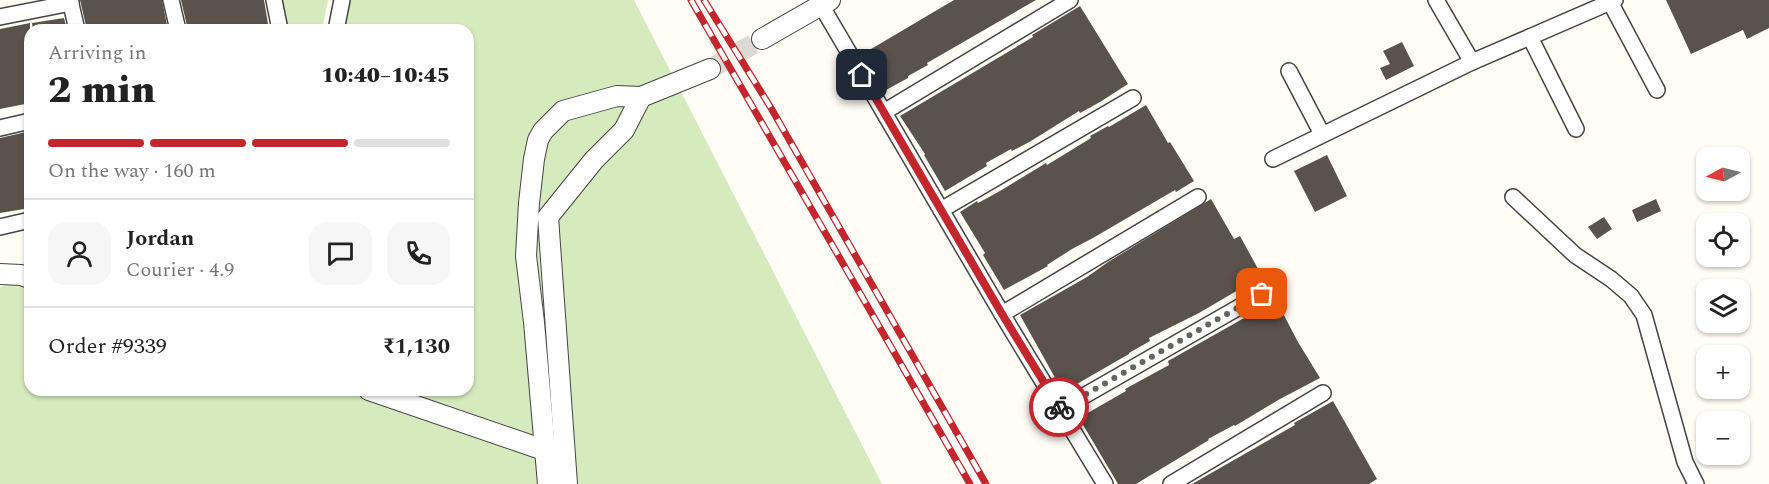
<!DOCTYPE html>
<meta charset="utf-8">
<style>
:root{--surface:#fff;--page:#f6f6f6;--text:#222;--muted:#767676;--line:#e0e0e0;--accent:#c4262e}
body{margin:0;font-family:Spectral,serif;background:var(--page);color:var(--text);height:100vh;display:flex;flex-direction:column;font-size:22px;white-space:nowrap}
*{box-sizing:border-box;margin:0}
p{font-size:20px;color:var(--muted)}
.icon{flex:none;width:33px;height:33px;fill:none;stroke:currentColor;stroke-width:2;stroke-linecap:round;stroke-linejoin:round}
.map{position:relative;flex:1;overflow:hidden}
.side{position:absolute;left:24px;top:24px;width:450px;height:372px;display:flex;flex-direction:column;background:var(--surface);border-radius:18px;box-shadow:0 2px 4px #0004}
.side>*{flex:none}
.needle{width:39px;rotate:263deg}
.fabs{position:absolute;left:1696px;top:147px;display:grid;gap:12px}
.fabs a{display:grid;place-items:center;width:54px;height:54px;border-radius:12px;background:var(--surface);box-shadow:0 2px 4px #0004;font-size:30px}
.pin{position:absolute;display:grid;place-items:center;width:51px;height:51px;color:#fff;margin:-26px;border-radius:12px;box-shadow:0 3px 9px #0006}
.courier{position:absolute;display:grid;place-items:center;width:60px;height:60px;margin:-30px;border:4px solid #c4262e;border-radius:50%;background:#fff;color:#222;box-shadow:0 2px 8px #0007}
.headline em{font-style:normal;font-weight:800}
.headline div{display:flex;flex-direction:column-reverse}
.headline{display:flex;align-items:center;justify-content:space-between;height:102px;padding:0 24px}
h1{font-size:39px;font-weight:800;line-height:45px}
.bar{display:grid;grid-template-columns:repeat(4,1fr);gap:9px 6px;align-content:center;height:72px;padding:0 24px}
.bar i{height:8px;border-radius:4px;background:var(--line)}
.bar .current{background:var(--accent)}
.bar p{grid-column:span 4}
.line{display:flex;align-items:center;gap:15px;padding:0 24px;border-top:2px solid var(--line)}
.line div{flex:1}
.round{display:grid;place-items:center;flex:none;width:63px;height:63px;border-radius:18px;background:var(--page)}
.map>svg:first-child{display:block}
.green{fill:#d5ebbd}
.building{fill:#5a524d}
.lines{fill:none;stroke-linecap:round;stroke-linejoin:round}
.tertiary-tunnel{stroke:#dbdad3;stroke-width:20;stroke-dasharray:20 10;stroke-linecap:butt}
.minor-casing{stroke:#444;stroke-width:18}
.tertiary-casing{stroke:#444;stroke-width:22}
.minor{stroke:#fff;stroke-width:15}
.tertiary{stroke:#fff;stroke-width:20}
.rail-casing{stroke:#c4262e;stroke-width:7}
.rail{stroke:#fff;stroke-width:4.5;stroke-dasharray:14;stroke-linecap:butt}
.done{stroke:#646461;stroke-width:6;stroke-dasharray:0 10.8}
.route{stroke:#c4262e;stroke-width:8}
</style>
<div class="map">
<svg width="1769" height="484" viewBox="0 0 1769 484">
<rect width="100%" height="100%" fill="#fffdf5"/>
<g class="green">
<path d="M 281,0 L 328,0 L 322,30 L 286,30 Z"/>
<path d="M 347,0 L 634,0 L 882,484 L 0,484 L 0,287 L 30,279 L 30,390 L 468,390 L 468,30 L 344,30 Z"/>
</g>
<g class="building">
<path d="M 80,0 L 162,0 L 168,30 L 87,30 Z"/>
<path d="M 181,0 L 264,0 L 269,30 L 188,30 Z"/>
<path d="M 954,0 L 1036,0 L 927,63 L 928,65 L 908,76 L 908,78 L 886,90 L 866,52 Z"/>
<path d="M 1666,0 L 1769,0 L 1769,28 L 1747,39 L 1743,30 L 1691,54 Z"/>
<path d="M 1080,6 L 1128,84 L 1100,102 L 1080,113 L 1079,111 L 1031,141 L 1012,151 L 1011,149 L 986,163 L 987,166 L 945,191 L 924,155 L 925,154 L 900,116 L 1033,37 L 1032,35 Z"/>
<path d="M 64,18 L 67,30 L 33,30 L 32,23 Z"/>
<path d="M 30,23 L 30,103 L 0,109 L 0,29 Z"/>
<path d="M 1402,42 L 1414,66 L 1386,80 L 1380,68 L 1390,64 L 1383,51 Z"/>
<path d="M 1146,105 L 1168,143 L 1170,142 L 1194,181 L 1176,192 L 1175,190 L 1093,238 L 1072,249 L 1047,265 L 1048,266 L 1004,290 L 983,255 L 985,253 L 960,212 L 977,201 L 978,203 L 1000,191 L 1046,163 L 1047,165 L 1091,138 L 1090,136 L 1108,126 L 1109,127 Z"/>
<path d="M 30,131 L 30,208 L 0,213 L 0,138 Z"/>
<path d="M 1327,155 L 1347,196 L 1315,212 L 1294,171 Z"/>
<path d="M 1211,199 L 1234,239 L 1240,236 L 1262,276 L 1199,313 L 1149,338 L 1150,341 L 1129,353 L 1129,354 L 1063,392 L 1020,315 L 1087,277 L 1108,262 Z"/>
<path d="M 1656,199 L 1661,211 L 1637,222 L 1632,210 Z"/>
<path d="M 1604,217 L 1612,229 L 1597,239 L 1588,227 Z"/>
<path d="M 1276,300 L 1298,342 L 1320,378 L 1280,399 L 1235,426 L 1234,425 L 1208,439 L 1209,440 L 1136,484 L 1118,484 L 1079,418 L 1126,391 L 1125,389 L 1169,365 L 1168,361 Z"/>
<path d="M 1333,401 L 1377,479 L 1369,484 L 1192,484 L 1295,425 L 1294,423 Z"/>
</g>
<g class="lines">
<path class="tertiary-tunnel" d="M 710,69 L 762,39"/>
<g class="minor-casing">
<g id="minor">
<path d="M 70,0 L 77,30"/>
<path d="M 171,0 L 178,30"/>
<path d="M 274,0 L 280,30"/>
<path d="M 1436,0 L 1472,62"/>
<path d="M 1609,0 L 1657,90"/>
<path d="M 821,5 L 1002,314 L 1105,484"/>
<path d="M 0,17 L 71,3"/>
<path d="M 336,30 L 342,0"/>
<path d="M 1530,37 L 1576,129"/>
<path d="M 1289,71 L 1322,134"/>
<path d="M 884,112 L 1070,0"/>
<path d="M 0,128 L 30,121"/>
<path d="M 1273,159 L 1472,62 L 1615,0"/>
<path d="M 1513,197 L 1575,255 L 1611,279 L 1631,296 L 1644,315 L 1685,462 L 1696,484"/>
<path d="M 941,210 L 1133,98"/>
<path d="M 0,227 L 30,220"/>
<path d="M 1002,314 L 1198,197"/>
<path d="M 1061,409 L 1262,294"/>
<path d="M 1171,484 L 1323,393"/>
</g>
</g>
<g class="tertiary-casing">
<g id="tertiary">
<path d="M 762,39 L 830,0"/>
<path d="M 0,274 L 21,275 L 30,278"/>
<path d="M 369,390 L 544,450 L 554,451"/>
<path d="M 548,484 L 534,322 L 526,256 L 529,203 L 534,159 L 538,140 L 543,131 L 563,111 L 617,96 L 641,97 L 710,69"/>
<path d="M 567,484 L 548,217 L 594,160 L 624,130 L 641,97"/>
</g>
</g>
<use href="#minor" class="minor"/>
<use href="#tertiary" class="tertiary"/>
<g class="rail-casing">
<g id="rail">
<path d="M 691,0 L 970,484"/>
<path d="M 704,0 L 771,108 L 986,484"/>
</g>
</g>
<use href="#rail" class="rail"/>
</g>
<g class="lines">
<path class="done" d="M 1059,407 L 1060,409 L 1262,294"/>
<path class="route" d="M 862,75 L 1002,314 L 1059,407"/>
</g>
</svg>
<div class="fabs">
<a><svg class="needle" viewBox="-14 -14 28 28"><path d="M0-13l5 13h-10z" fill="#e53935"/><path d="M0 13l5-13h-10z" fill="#767676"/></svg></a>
<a><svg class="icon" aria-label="locate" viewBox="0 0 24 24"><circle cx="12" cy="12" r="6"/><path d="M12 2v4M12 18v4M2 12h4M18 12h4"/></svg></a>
<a><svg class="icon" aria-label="layers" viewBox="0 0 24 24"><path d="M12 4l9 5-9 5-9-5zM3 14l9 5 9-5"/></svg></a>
<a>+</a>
<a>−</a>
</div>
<div class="pin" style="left:1262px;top:294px;background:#ea580c"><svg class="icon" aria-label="bag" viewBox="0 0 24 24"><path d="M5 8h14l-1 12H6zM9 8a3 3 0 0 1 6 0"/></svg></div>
<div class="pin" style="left:862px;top:75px;background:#1f2937"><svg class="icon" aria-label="home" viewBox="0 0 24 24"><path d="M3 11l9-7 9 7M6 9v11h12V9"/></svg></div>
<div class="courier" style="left:1059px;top:407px"><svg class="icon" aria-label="bike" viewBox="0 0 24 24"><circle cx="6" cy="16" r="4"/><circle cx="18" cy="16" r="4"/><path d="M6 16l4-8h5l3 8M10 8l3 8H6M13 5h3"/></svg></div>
<section class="side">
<div class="headline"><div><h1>2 min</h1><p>Arriving in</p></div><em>10:40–10:45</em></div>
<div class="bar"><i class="current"></i><i class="current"></i><i class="current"></i><i></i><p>On the way · 160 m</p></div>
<div class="line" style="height:108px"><a class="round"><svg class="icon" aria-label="person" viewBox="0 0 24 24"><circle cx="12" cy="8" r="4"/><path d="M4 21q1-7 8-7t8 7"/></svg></a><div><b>Jordan</b><p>Courier · 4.9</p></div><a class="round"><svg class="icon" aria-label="chat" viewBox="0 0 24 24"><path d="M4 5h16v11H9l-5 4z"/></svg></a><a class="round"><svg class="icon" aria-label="phone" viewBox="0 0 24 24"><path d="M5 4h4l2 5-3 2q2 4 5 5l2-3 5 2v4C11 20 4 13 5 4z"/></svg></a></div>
<div class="line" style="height:78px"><div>Order #9339</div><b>₹1,130</b></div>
</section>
</div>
